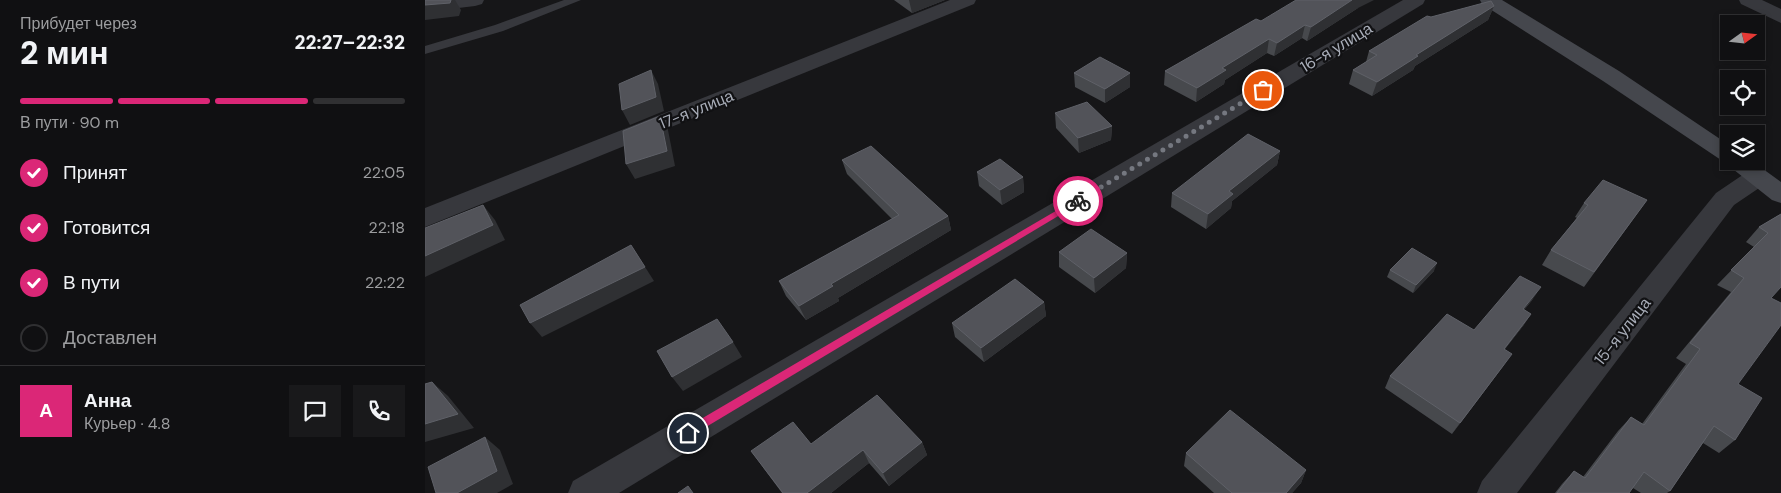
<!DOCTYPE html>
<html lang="ru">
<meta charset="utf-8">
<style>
:root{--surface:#101012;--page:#19191b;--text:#f1f3f6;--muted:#9c9d9f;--line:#303032;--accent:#db2777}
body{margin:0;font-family:"DM Sans",sans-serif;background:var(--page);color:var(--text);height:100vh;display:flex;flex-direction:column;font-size:19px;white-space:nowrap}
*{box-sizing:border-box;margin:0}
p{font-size:16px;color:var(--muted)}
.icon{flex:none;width:28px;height:28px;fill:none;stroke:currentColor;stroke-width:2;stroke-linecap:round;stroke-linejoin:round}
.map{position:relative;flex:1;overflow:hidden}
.details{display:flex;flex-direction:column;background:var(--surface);width:425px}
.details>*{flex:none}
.needle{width:32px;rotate:75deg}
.controls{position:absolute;left:1295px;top:15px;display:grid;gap:10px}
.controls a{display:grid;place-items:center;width:45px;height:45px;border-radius:0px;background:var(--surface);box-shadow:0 2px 8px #0003,0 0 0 1px var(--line);font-size:25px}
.pin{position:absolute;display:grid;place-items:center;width:42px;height:42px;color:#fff;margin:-21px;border:2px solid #fff;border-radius:50%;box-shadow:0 1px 5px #0007}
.courier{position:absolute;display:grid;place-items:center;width:50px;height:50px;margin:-25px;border:4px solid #db2777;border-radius:50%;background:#fff;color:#222;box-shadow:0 1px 6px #0007}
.head em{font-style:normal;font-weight:800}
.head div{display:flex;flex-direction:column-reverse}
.head{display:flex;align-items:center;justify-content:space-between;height:85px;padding:0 20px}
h1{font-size:32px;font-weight:800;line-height:38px}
.bar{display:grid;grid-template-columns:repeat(4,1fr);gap:8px 5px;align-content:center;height:60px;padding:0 20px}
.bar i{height:6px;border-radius:4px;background:var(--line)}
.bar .on{background:var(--accent)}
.bar p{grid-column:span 4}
.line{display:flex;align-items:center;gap:12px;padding:0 20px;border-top:1px solid var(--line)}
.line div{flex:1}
.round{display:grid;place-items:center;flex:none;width:52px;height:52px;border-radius:0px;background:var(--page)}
ol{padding:0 20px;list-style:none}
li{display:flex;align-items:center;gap:15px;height:55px}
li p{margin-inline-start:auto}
li .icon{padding:5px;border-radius:50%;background:var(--accent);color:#fff;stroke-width:4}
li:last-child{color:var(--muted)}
li i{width:28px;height:28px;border:2px solid var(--line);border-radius:50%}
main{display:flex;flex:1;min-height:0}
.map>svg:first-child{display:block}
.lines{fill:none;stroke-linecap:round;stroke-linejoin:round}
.lane{fill:#37383d;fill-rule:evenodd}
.street{fill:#37383d;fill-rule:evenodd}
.secondary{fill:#45474d;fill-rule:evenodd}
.wall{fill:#47494d}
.shaded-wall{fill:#2f3033}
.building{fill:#525359;stroke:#5f6168}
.route{fill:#db2777}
.done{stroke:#757880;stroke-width:5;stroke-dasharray:0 9}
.labels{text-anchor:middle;stroke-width:4.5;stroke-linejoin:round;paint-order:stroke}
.street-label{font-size:16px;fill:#a8adb8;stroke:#111113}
</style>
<main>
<section class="details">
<div class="head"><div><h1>2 мин</h1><p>Прибудет через</p></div><em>22:27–22:32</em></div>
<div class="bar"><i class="on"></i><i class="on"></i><i class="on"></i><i></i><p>В пути · 90 m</p></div>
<ol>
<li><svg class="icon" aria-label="check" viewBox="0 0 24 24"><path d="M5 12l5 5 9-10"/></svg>Принят<p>22:05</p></li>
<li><svg class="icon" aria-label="check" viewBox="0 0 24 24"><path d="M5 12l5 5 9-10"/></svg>Готовится<p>22:18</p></li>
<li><svg class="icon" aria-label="check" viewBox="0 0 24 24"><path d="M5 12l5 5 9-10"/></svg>В пути<p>22:22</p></li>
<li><i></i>Доставлен</li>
</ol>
<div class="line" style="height:90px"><b class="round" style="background:var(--accent);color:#fff">А</b><div><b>Анна</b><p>Курьер · 4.8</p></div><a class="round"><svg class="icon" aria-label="chat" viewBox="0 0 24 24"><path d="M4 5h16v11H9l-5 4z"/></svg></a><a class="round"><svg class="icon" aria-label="phone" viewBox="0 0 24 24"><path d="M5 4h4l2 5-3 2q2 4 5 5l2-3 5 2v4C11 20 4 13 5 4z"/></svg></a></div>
</section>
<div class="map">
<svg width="1356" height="493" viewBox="0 0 1356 493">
<rect width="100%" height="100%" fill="#161618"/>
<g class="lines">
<path class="lane" d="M 139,0 L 156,0 L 78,31 L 0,54 L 0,46 L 70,25 Z"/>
<g class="street">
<path d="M 0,0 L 59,0 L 57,4 L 50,6 L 0,12 Z"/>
<path d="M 525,0 L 551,0 L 549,4 L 0,227 L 0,208 Z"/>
<path d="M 978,0 L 1000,0 L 998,4 L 194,493 L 143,493 L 148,481 Z"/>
<path d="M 1314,0 L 1337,0 L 1356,9 L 1356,23 L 1316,4 Z"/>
<path d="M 1331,170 L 1340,172 L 1344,178 L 1340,184 L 1309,205 L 1092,493 L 1052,493 L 1057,481 L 1291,193 L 1322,172 Z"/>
</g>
<path class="secondary" d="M 1055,0 L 1077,0 L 1194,71 L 1304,145 L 1304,161 L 1327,161 L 1356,182 L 1356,203 L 1347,200 L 1299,162 L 1178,81 L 1057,4 Z"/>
</g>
<g class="wall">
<path d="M 469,0 L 520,0 L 487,13 Z"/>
<path d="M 1069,6 L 1063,20 L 990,66 L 988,70 L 947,96 L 924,84 L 928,70 L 941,62 L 944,51 L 1006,17 Z"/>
<path d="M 933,8 L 882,41 L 877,38 L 849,56 L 842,53 L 800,80 L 799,84 L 771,102 L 739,85 L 740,71 L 836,21 Z"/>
<path d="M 649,73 L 705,87 L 680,103 L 650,87 Z"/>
<path d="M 630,113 L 687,126 L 686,140 L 654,153 L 631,128 Z"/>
<path d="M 855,151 L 852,165 L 807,201 L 806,208 L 781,229 L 746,207 L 747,193 Z"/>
<path d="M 417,160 L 523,216 L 526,230 L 413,298 L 414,301 L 381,320 L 361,296 L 354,281 L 467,219 L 422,174 Z"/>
<path d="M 552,172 L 598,177 L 599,192 L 577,205 L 554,186 Z"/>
<path d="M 1222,200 L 1159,287 L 1117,265 L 1126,250 L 1152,218 L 1150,217 L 1159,203 Z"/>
<path d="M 1356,214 L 1346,298 L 1313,384 L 1310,440 L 1294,453 L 1278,443 L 1245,491 L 1242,493 L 1216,493 L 1208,488 L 1204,493 L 1130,493 L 1137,484 L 1149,471 L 1158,477 L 1193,431 L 1206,417 L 1217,424 L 1261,364 L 1251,358 L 1306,292 L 1292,285 L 1329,247 L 1321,242 L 1334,227 Z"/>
<path d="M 634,252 L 702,253 L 701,268 L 670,293 L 634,267 Z"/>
<path d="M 965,270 L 1009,271 L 988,293 L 962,277 Z"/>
<path d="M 1108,299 L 1099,310 L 1106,314 L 1098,326 L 1080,349 L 1079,365 L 1027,434 L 960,388 L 965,376 Z"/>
<path d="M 619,302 L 621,316 L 559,362 L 530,337 L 527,323 Z"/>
<path d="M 497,442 L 502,455 L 464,486 L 444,463 L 406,493 L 357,493 L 326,451 L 386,444 Z"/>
<path d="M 761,453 L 881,470 L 876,483 L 867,493 L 789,493 L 759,466 Z"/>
</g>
<g class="shaded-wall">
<path d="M 26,0 L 30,0 L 36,10 L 34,16 L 0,20 L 0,5 Z"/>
<path d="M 484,0 L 520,0 L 487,13 Z"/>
<path d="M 927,0 L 949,0 L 933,8 L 882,41 L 886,27 Z"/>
<path d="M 1069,6 L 1063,20 L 990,66 L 988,70 L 947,96 L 952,82 L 991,55 Z"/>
<path d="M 880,25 L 877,38 L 849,56 L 852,43 Z"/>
<path d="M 844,39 L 842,53 L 800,80 L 799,84 L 771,102 L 772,88 L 797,68 Z"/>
<path d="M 226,70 L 233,84 L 239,111 L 205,125 L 197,110 Z"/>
<path d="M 705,73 L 705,87 L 680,103 L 680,89 Z"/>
<path d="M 235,116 L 243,130 L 250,166 L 210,179 L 201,164 Z"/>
<path d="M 687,126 L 686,140 L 654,153 L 653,138 Z"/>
<path d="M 855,151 L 852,165 L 807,201 L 806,208 L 781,229 L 783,214 L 804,191 Z"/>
<path d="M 598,177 L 599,192 L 577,205 L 575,190 Z"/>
<path d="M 58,205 L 70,220 L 80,240 L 0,277 L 0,256 Z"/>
<path d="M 523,216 L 526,230 L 413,298 L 414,301 L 381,320 L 374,306 L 406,284 Z"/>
<path d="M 206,245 L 229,281 L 117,337 L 105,323 Z"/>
<path d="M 702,253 L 701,268 L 670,293 L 669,278 Z"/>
<path d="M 1012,263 L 1009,271 L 988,293 L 991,285 Z"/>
<path d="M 1116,287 L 1108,299 L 1090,321 L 1098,309 Z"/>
<path d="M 619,302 L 621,316 L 559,362 L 556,348 Z"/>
<path d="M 1106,314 L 1098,326 L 1071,360 L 1079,349 Z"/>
<path d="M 308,342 L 317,357 L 258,391 L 247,377 Z"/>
<path d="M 1087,354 L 1079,365 L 1027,434 L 1035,423 Z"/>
<path d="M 7,382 L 23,396 L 49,428 L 0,442 L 0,424 Z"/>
<path d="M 60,437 L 75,450 L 88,484 L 72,493 L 32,493 Z"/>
<path d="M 497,442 L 502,455 L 464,486 L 458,473 Z"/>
<path d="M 438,450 L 444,463 L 406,493 L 382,493 Z"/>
<path d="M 881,470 L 876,483 L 867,493 L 861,493 Z"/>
</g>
<g class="building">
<path d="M 0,0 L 26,0 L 25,3 L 0,5 Z"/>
<path d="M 871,0 L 927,0 L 886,27 L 880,25 L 852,43 L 844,39 L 797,68 L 801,70 L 772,88 L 740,71 L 831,19 L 836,21 Z"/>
<path d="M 1066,1 L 1069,6 L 991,55 L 993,56 L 952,82 L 928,70 L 952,55 L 944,51 L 1002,16 L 1006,17 Z"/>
<path d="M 675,57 L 705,73 L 680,89 L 649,73 Z"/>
<path d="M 226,70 L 231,97 L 197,110 L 194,84 Z"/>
<path d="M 662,102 L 687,126 L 653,138 L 630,113 Z"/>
<path d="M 235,116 L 242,151 L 201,164 L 198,131 Z"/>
<path d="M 823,134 L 855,151 L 804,191 L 808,194 L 783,214 L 747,193 Z"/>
<path d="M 446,146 L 523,216 L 406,284 L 408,286 L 374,306 L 354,281 L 474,215 L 417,160 Z"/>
<path d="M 575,159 L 598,177 L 575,190 L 552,172 Z"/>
<path d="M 1178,180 L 1222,200 L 1169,272 L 1126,250 L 1163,205 L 1159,203 Z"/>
<path d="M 58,205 L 68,225 L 0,256 L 0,228 Z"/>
<path d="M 1356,214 L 1356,287 L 1346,298 L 1356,303 L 1356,325 L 1313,384 L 1337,398 L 1310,440 L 1289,426 L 1245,491 L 1219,472 L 1204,493 L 1132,493 L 1149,471 L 1160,478 L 1206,417 L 1219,425 L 1275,349 L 1265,343 L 1319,278 L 1306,270 L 1343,233 L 1334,227 Z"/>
<path d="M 666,229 L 702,253 L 669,278 L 634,252 Z"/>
<path d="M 206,245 L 220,267 L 105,323 L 95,305 Z"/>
<path d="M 987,248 L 1012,263 L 991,285 L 965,270 Z"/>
<path d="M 1095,276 L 1116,287 L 1098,309 L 1106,314 L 1079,349 L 1087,354 L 1035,423 L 965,376 L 1022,314 L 1049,330 Z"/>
<path d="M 590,279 L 619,302 L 556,348 L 527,323 Z"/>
<path d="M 292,319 L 308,342 L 247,377 L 232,351 Z"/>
<path d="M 7,382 L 33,414 L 0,424 L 0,384 Z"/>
<path d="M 452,395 L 497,442 L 458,473 L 438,450 L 382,493 L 358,493 L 326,451 L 368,422 L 386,444 Z"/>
<path d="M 805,410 L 881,470 L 861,493 L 807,493 L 761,453 Z"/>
<path d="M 60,437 L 72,471 L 32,493 L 11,493 L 3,467 Z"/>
<path d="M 263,486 L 268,493 L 253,493 Z"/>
</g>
<path class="route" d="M 653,198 L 655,199 L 655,203 L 266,436 L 259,436 L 259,429 Z"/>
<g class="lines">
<path class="done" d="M 653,201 L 838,90"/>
</g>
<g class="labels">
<g class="street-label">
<text transform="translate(911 47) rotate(-31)" y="6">16-я улица</text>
<text transform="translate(271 109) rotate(-22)" y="6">17-я улица</text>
<text transform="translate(1197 331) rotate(-52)" y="6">15-я улица</text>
</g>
</g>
</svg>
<div class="controls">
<a><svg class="needle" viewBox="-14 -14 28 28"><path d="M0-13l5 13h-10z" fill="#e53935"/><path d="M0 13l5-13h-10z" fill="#9c9d9f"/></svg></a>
<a><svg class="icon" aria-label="locate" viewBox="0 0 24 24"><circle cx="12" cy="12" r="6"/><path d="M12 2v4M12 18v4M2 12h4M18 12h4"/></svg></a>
<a><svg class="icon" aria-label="layers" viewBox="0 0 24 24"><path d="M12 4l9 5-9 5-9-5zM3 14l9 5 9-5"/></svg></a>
</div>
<div class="pin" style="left:838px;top:90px;background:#ea580c"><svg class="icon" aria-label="bag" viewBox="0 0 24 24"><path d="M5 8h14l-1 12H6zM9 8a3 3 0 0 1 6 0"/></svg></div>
<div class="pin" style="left:263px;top:433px;background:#1f2937"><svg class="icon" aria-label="home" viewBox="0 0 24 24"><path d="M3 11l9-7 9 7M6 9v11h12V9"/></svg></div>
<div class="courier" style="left:653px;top:201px"><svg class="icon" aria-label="bike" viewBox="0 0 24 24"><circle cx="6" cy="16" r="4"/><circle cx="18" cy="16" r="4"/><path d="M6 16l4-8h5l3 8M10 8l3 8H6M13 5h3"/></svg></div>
</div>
</main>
